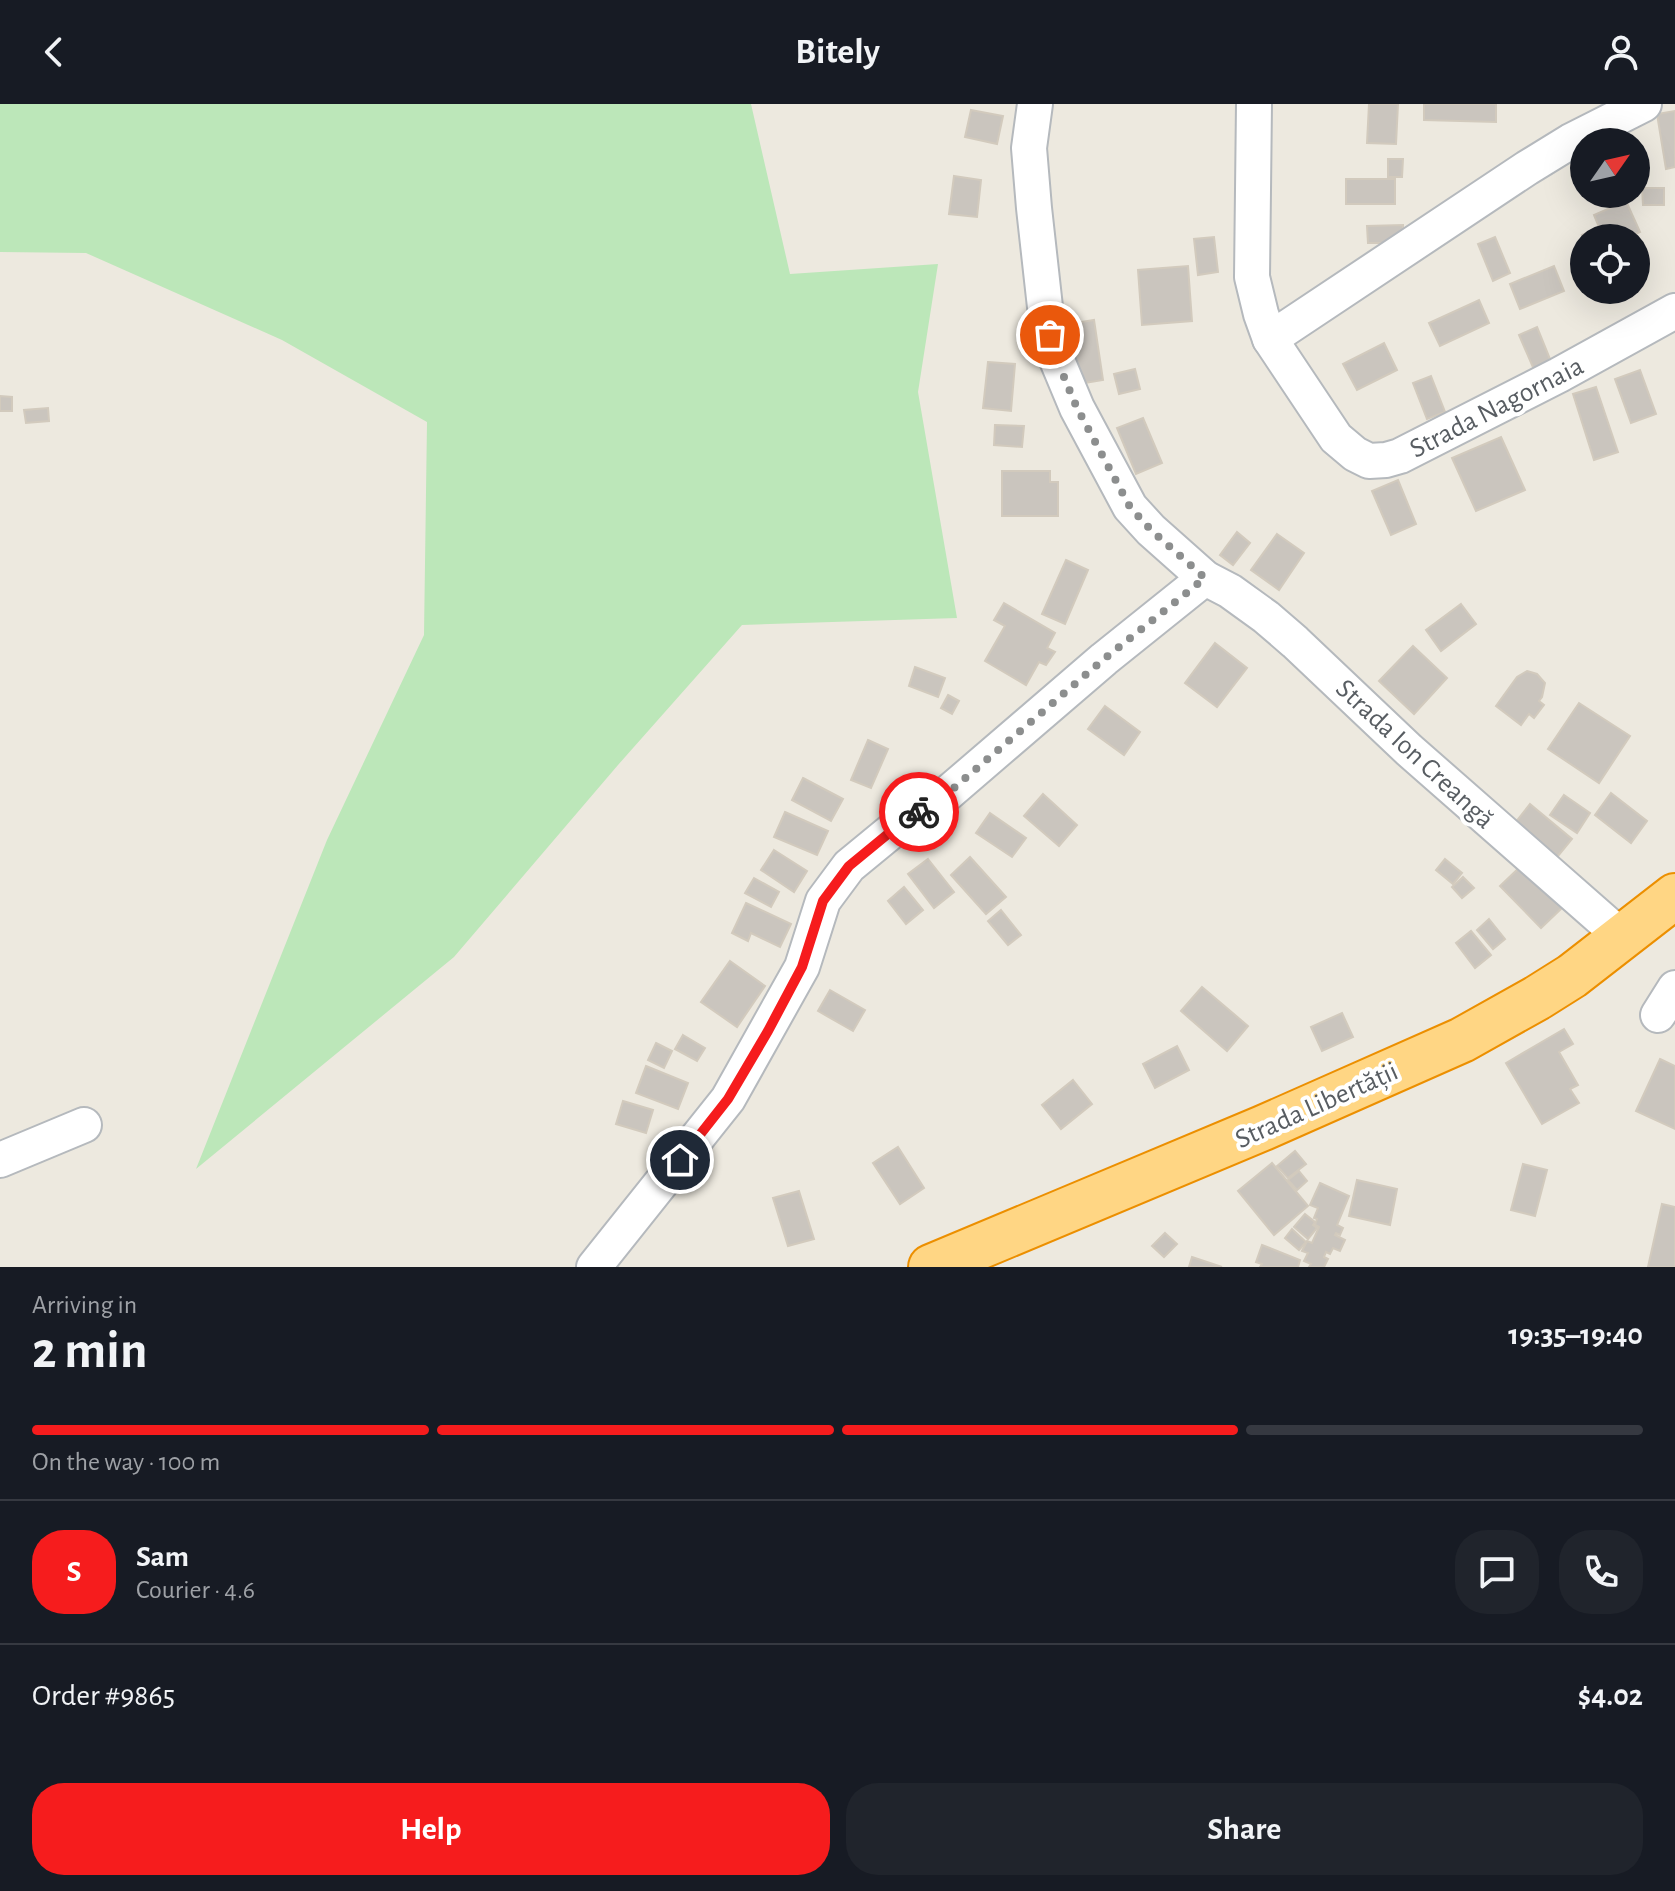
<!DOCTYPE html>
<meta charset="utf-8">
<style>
:root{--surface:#171b24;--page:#20242c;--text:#f1f3f6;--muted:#9ea1a6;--line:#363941;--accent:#f61c1d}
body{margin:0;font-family:"Alegreya Sans",sans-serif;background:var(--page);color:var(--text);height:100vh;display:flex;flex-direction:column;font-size:30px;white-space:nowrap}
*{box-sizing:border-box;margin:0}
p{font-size:26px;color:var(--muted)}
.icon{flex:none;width:44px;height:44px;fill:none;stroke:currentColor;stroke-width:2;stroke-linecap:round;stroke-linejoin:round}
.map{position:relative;height:1163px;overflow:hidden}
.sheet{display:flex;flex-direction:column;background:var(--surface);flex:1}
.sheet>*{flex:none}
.needle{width:52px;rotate:56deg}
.tools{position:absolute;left:1570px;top:24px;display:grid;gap:16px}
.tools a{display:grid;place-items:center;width:80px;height:80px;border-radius:50%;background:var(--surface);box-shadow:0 8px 32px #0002;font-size:40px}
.pin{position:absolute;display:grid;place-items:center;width:68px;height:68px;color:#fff;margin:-34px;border:4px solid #fff;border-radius:50%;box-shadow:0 2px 8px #0007}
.courier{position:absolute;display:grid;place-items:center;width:80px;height:80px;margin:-40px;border:6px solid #f61c1d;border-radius:50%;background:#fff;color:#222;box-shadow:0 2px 10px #0007}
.headline em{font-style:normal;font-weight:700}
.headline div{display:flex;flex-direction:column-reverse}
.headline{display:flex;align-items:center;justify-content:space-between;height:136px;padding:0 32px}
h1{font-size:52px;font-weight:700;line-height:60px}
.bar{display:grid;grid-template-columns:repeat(4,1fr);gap:12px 8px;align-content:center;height:96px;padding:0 32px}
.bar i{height:10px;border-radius:6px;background:var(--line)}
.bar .selected{background:var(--accent)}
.bar p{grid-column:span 4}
.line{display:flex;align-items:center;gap:20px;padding:0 32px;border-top:2px solid var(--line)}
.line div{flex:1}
.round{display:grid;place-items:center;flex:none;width:84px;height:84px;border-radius:32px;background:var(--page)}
.cta{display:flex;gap:16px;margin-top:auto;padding:16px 32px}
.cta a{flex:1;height:92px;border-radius:32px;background:var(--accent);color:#fff;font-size:32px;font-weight:700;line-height:92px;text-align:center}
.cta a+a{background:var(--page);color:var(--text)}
header{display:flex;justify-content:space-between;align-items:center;height:104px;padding:0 32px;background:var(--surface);font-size:36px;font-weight:700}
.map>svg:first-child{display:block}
.green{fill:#bce7b9}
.building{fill:#cac5be;stroke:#d2cabd;stroke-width:2}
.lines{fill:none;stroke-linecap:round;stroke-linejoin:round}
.minor-casing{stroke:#b5b9bd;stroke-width:38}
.highway-casing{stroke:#ec8f00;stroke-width:48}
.minor{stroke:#fff;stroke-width:34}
.highway{stroke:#ffd684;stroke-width:44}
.done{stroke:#8c8e8e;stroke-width:8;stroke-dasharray:0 14.4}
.route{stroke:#f61c1d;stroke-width:10}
.labels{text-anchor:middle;stroke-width:8;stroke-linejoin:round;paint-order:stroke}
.street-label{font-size:28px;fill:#585d62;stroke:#fff}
</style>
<header><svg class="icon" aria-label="back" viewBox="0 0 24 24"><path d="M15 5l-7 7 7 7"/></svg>Bitely<svg class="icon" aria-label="person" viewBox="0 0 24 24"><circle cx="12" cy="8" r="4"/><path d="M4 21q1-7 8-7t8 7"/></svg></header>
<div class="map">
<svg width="1675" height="1163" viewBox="0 0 1675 1163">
<rect width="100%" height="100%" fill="#ede9df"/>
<path class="green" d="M 0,0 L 751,0 L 790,170 L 938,160 L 918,288 L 957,514 L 742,521 L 618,661 L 454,853 L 196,1065 L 327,736 L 424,531 L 427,318 L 282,236 L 86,149 L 0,148 Z"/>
<g class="building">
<path d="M 1369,0 L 1398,0 L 1396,40 L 1367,39 Z"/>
<path d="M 1424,0 L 1496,0 L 1496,18 L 1424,16 Z"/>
<path d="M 971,6 L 1003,12 L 997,40 L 965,33 Z"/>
<path d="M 1675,7 L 1675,63 L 1666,65 L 1657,10 Z"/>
<path d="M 1388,55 L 1403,55 L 1402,73 L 1388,73 Z"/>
<path d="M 954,72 L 981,76 L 977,113 L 949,110 Z"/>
<rect x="1346" y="75" width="49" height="25"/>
<path d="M 1642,84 L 1664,84 L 1664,101 L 1643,101 Z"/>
<path d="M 1626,97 L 1640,128 L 1631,132 L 1632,134 L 1584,134 L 1584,135 L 1582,131 L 1599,123 L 1594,111 Z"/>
<path d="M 1403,121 L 1403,139 L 1368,139 L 1367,122 Z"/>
<path d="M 1214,133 L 1218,168 L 1198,171 L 1194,135 Z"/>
<path d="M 1495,133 L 1510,169 L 1493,177 L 1478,140 Z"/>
<path d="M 1188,162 L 1192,217 L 1142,221 L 1138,166 Z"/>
<path d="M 1554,162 L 1564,187 L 1520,205 L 1510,180 Z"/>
<path d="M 1479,196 L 1489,219 L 1440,242 L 1429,219 Z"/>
<path d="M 1094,216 L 1103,276 L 1078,280 L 1069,220 Z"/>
<path d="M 1537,223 L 1552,260 L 1535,268 L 1519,231 Z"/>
<path d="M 1384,239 L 1397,266 L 1357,286 L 1343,260 Z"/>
<path d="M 988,258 L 1015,260 L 1011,307 L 983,304 Z"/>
<path d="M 1135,265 L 1140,285 L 1119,290 L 1114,270 Z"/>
<path d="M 1640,266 L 1656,310 L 1631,319 L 1615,275 Z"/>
<path d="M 1431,272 L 1445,308 L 1427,315 L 1413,279 Z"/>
<path d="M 1596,283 L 1618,348 L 1594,356 L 1573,290 Z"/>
<path d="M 0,292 L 12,293 L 12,307 L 0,307 Z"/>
<path d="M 48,304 L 49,317 L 26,319 L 24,306 Z"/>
<path d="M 1143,314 L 1162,359 L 1136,370 L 1117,324 Z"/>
<path d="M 995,321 L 1024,322 L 1022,343 L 994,341 Z"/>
<path d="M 1501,333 L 1525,386 L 1476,407 L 1452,354 Z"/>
<path d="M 1002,367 L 1050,367 L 1050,378 L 1058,378 L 1058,412 L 1002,412 Z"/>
<path d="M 1398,376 L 1416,420 L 1391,431 L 1372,387 Z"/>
<path d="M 1237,428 L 1250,439 L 1233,461 L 1220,451 Z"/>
<path d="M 1277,430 L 1304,449 L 1279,486 L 1251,466 Z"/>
<path d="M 1066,456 L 1088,466 L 1065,520 L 1042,510 Z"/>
<path d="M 1004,499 L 1055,529 L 1047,544 L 1055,548 L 1046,561 L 1039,558 L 1026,581 L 985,557 L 1005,522 L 994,516 Z"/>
<path d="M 1461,500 L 1476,520 L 1441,547 L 1426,526 Z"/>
<path d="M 1215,539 L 1247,564 L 1217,603 L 1185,579 Z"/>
<path d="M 1413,542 L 1447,574 L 1414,610 L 1379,577 Z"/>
<path d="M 915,563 L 945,574 L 938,593 L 909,582 Z"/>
<path d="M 1527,567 L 1537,570 L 1545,579 L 1542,593 L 1539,597 L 1544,601 L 1534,614 L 1529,610 L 1521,621 L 1496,602 L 1517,573 Z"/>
<path d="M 948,591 L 959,597 L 952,610 L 941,604 Z"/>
<path d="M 1579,599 L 1630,632 L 1599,679 L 1548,645 Z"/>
<path d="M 1105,602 L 1140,628 L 1124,651 L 1088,625 Z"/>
<path d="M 868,636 L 888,645 L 871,684 L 851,676 Z"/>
<path d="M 803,674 L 843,695 L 831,717 L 792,696 Z"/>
<path d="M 1611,689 L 1647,717 L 1631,739 L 1595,711 Z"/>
<path d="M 1043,690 L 1077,721 L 1059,742 L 1024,712 Z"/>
<path d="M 1564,691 L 1590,709 L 1577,729 L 1550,711 Z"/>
<path d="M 1530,700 L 1572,735 L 1553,758 L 1511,724 Z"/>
<path d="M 785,708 L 828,727 L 817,751 L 774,733 Z"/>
<path d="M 990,709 L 1026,734 L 1012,753 L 976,729 Z"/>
<path d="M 774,746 L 807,767 L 794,788 L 761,766 Z"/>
<path d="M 970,753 L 1006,793 L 986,810 L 951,771 Z"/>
<path d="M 928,755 L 954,788 L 934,804 L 908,770 Z"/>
<path d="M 1445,755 L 1462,769 L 1453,780 L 1436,766 Z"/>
<path d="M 1521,762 L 1562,804 L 1541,824 L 1500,782 Z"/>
<path d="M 1463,773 L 1474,784 L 1462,794 L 1452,783 Z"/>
<path d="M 754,774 L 779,788 L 771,803 L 745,789 Z"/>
<path d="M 904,783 L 923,806 L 906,820 L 888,797 Z"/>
<path d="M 746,799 L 791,820 L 780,843 L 751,829 L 748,837 L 732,829 Z"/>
<path d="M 1001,806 L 1021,831 L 1008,841 L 988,817 Z"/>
<path d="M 1489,815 L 1505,835 L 1493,845 L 1477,826 Z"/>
<path d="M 1471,827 L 1491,851 L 1475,864 L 1456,839 Z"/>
<path d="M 730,857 L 765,882 L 737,923 L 701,898 Z"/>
<path d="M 1202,883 L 1248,922 L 1227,947 L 1181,907 Z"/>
<path d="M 830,886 L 865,906 L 853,927 L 818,907 Z"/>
<path d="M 1342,909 L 1353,933 L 1322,947 L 1311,923 Z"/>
<path d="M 1564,925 L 1573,940 L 1559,948 L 1578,981 L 1570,985 L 1579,999 L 1542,1020 L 1506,959 Z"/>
<path d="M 683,931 L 705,944 L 697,957 L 675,945 Z"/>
<path d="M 656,939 L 672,947 L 664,964 L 648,956 Z"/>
<path d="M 1177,942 L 1189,966 L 1155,984 L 1143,960 Z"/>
<path d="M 1660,955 L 1675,962 L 1675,1025 L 1636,1007 Z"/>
<path d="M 646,962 L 688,979 L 678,1005 L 636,989 Z"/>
<path d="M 1073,976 L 1092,1000 L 1061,1025 L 1042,1001 Z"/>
<path d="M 623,997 L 653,1006 L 646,1029 L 616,1020 Z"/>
<path d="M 898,1043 L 924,1084 L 900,1100 L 873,1059 Z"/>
<path d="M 1295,1047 L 1306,1060 L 1288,1074 L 1277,1062 Z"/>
<path d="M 1272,1059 L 1308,1102 L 1274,1131 L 1238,1087 Z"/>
<path d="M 1523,1060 L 1547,1066 L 1535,1112 L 1511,1106 Z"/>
<path d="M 1299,1067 L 1307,1077 L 1297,1086 L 1288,1076 Z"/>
<path d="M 1357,1076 L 1397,1085 L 1390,1121 L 1349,1112 Z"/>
<path d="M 1320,1079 L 1349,1092 L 1337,1121 L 1343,1124 L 1340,1131 L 1336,1129 L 1335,1131 L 1345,1136 L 1340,1147 L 1333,1144 L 1330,1150 L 1326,1148 L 1324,1153 L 1328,1155 L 1324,1163 L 1309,1163 L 1311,1160 L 1304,1157 L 1308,1149 L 1302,1147 L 1307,1137 L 1312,1139 L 1319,1123 L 1315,1121 L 1317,1115 L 1314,1114 L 1318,1104 L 1310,1101 Z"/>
<path d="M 799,1087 L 814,1135 L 788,1142 L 773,1094 Z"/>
<path d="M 1662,1100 L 1675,1103 L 1675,1163 L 1648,1163 Z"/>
<path d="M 1305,1110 L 1315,1118 L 1313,1121 L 1317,1124 L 1308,1135 L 1294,1123 Z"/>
<path d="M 1292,1125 L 1306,1138 L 1299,1146 L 1285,1134 Z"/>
<path d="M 1165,1129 L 1177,1140 L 1164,1153 L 1152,1142 Z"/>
<path d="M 1262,1141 L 1300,1156 L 1298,1163 L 1260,1163 L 1262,1160 L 1256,1158 Z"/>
<path d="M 1192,1153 L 1222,1163 L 1189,1163 Z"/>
</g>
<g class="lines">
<g class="minor-casing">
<g id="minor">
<path d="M 1035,0 L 1029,44 L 1034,104 L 1046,212 L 1054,249 L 1077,304 L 1130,403 L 1151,426 L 1205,474 L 1230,487 L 1266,513 L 1295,538 L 1409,646 L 1622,833"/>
<path d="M 1254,0 L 1252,173 L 1261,210 L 1270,235 L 1336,334 L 1355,350 L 1369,357 L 1386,356 L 1400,352 L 1559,271 L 1675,207"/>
<path d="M 1270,235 L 1527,64 L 1571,37 L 1644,0"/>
<path d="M 1658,911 L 1675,884"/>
<path d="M 0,1056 L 84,1021"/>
<path d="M 594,1163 L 728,995 L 802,863 L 823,797 L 849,762 L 894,725 L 948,689 L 1104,555 L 1205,474"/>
</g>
</g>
<g class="highway-casing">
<path id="highway" d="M 931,1163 L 1263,1024 L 1462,936 L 1537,894 L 1572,872 L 1675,792"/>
</g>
<use href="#minor" class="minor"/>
<use href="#highway" class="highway"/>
</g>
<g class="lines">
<path class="done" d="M 919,708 L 948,689 L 1104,555 L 1205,474 L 1151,426 L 1130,403 L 1077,304 L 1054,249 L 1050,231"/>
<path class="route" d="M 680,1056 L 728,995 L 768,927 L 802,863 L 823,797 L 849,762 L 894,725 L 919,708"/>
</g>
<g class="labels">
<g class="street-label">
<text transform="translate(1496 302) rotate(-27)" y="10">Strada Nagornaia</text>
<text transform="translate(1416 649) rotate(43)" y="10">Strada Ion Creangă</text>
<text transform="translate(1316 1000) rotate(-24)" y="10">Strada Libertății</text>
</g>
</g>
</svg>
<div class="tools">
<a><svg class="needle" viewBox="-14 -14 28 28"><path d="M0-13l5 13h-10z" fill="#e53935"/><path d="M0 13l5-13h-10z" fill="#9ea1a6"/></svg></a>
<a><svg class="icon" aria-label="locate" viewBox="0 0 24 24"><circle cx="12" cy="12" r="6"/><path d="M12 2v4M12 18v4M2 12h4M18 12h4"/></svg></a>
</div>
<div class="pin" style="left:1050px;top:231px;background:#ea580c"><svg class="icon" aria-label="bag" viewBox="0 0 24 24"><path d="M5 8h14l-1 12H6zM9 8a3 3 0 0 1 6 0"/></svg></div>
<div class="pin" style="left:680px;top:1056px;background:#1f2937"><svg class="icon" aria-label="home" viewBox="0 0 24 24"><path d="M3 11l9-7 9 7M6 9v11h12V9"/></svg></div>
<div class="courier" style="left:919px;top:708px"><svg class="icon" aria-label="bike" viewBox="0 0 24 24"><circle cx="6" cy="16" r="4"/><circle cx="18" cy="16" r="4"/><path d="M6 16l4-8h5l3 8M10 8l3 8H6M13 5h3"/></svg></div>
</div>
<section class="sheet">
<div class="headline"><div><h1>2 min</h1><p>Arriving in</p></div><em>19:35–19:40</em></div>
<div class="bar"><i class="selected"></i><i class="selected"></i><i class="selected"></i><i></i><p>On the way · 100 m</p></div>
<div class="line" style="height:144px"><b class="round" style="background:var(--accent);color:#fff">S</b><div><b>Sam</b><p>Courier · 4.6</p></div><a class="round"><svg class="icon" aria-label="chat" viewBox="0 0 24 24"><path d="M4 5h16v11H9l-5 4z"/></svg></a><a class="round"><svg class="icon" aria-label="phone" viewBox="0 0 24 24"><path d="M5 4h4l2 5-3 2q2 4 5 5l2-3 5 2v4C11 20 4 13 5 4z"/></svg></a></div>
<div class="line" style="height:104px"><div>Order #9865</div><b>$4.02</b></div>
<div class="cta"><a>Help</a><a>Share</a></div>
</section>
